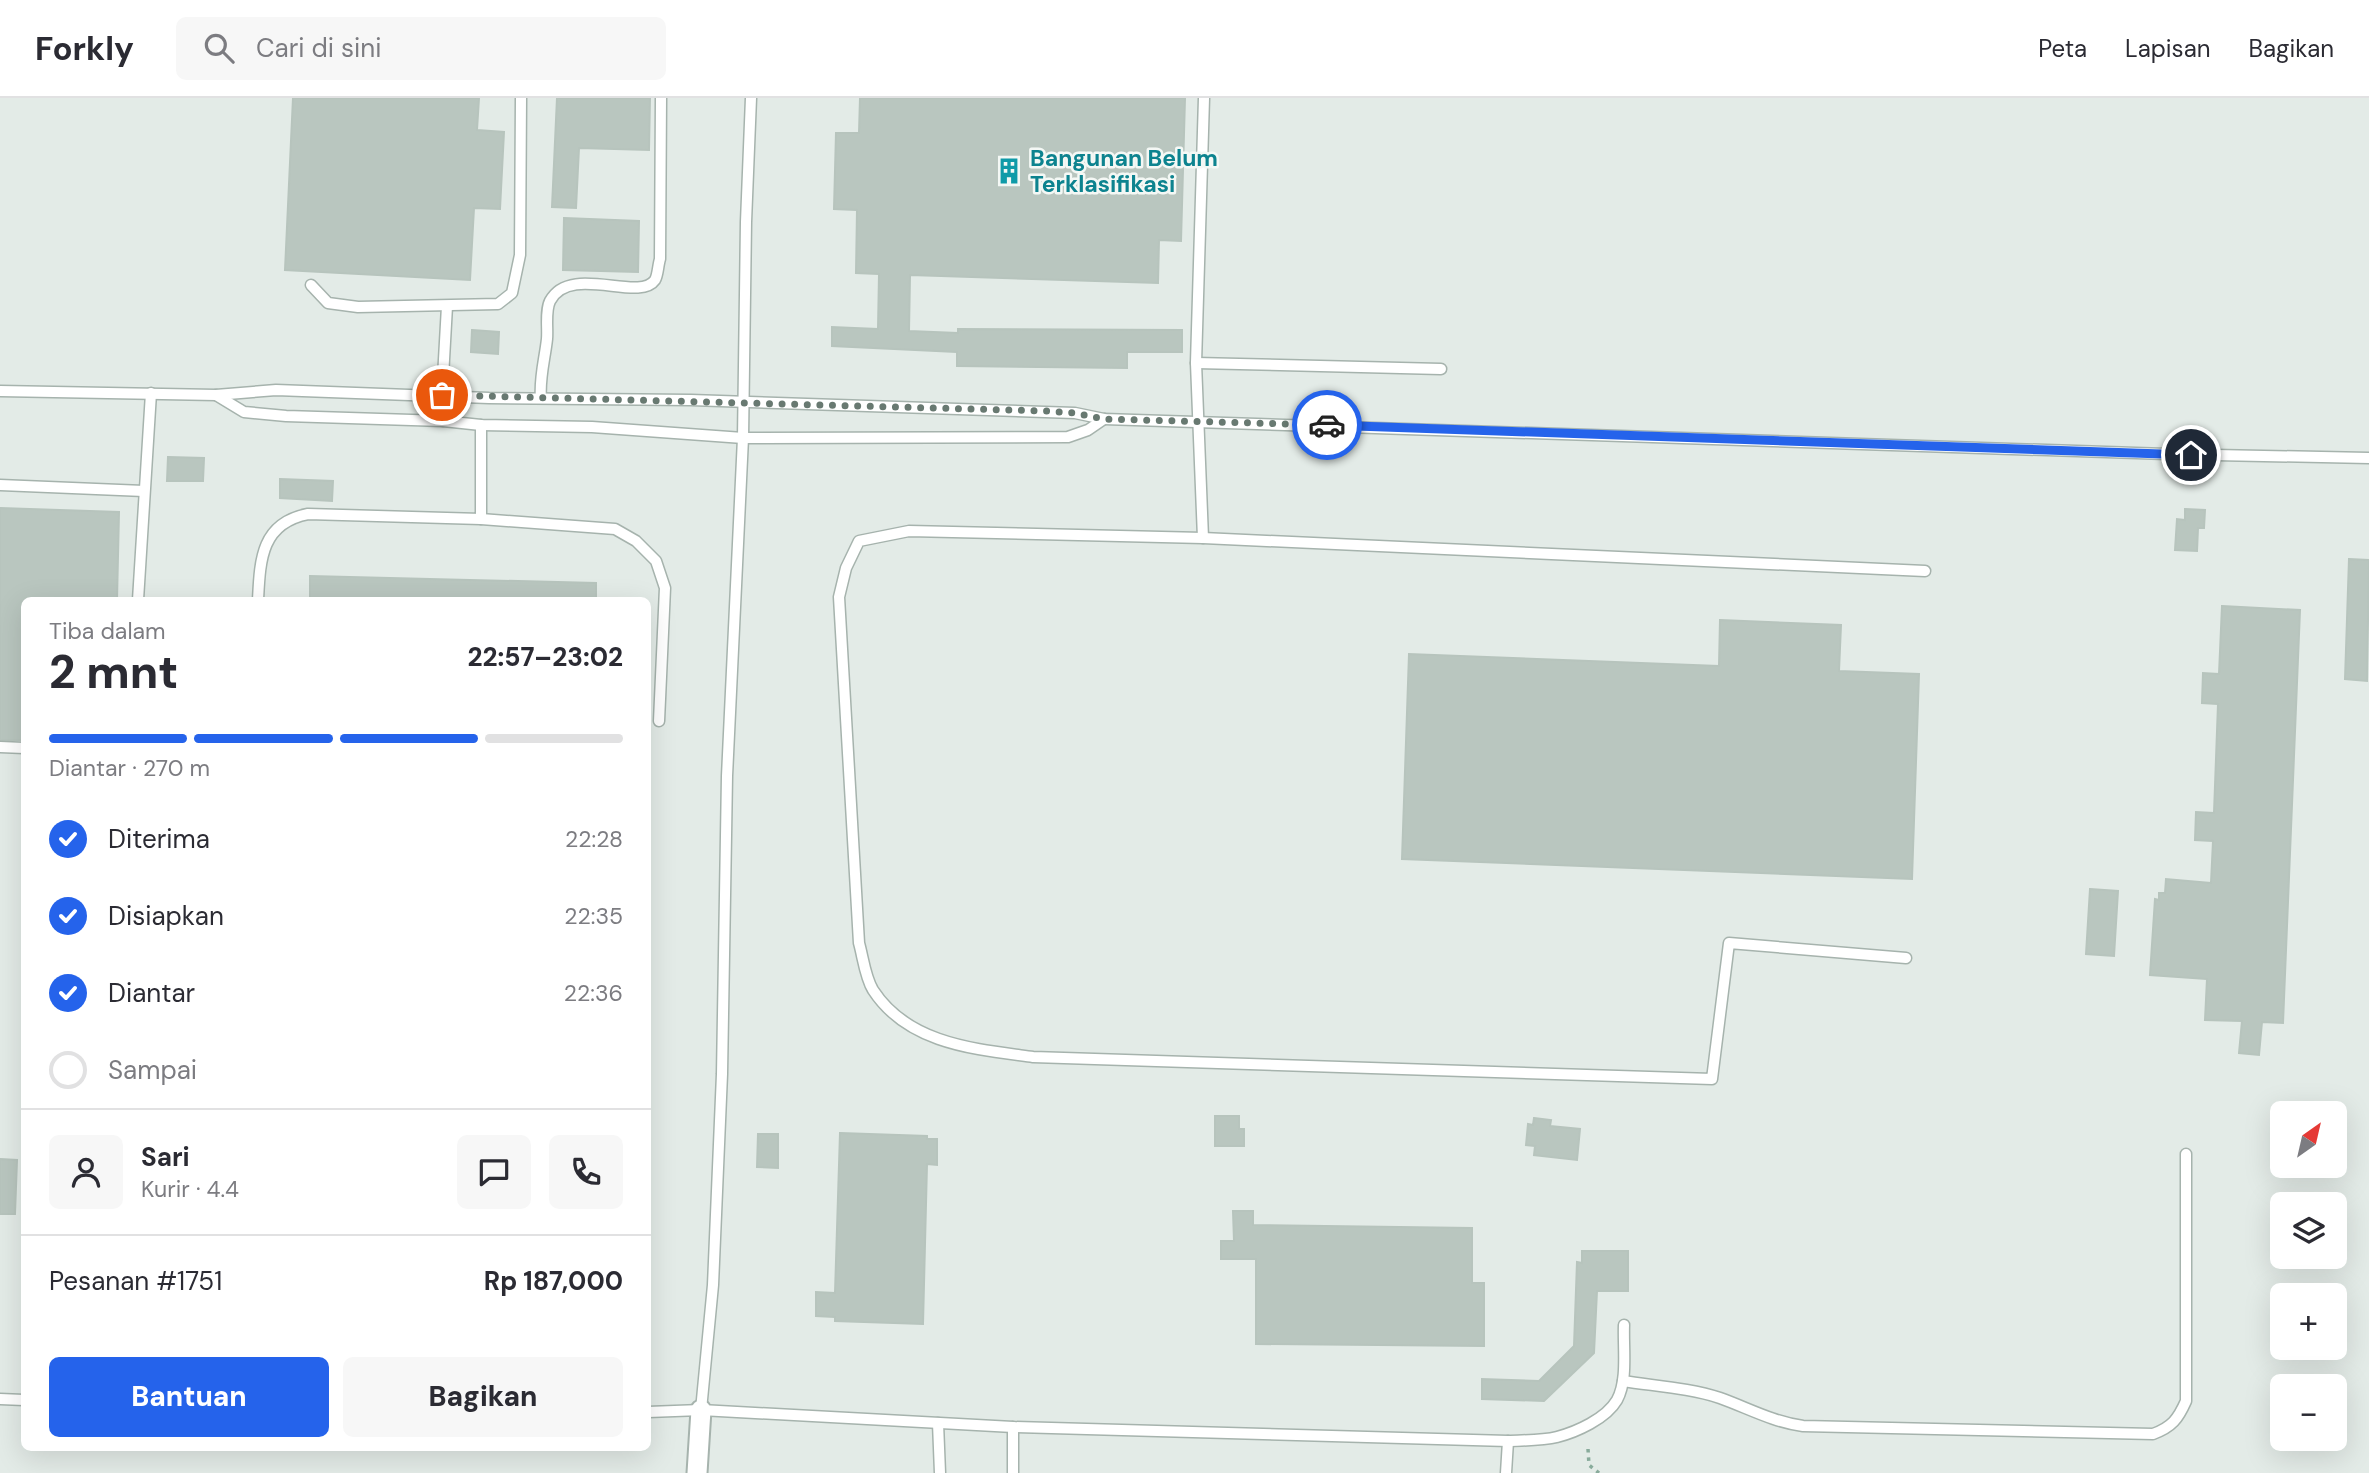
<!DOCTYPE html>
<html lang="id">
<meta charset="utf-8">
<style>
:root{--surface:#fff;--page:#f7f7f7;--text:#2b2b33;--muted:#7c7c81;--line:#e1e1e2;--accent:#2563eb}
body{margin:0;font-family:"DM Sans",sans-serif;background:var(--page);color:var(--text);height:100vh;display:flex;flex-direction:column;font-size:26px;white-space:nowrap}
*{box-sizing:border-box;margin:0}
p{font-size:23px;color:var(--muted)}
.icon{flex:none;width:38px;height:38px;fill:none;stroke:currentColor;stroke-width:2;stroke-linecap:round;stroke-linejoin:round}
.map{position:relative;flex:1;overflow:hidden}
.side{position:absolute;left:21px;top:499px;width:630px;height:854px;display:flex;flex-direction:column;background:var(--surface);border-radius:10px;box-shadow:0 7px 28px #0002}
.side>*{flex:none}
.needle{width:46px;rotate:34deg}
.fabs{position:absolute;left:2270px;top:1003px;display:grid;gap:14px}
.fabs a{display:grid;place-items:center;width:77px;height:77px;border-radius:10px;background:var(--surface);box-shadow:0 7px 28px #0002;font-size:35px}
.pin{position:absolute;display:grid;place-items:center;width:60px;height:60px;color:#fff;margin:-30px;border:4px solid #fff;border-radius:50%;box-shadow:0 2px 7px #0007}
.courier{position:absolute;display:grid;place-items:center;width:70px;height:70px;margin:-35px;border:5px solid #2563eb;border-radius:50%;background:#fff;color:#222;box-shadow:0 2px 9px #0007}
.headline em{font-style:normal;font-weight:800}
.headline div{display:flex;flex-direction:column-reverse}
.headline{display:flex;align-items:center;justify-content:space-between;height:119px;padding:0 28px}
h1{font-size:46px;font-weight:800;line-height:52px}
.bar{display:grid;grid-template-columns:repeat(4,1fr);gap:10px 7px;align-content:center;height:84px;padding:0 28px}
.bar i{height:9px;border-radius:5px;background:var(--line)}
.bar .active{background:var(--accent)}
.bar p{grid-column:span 4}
.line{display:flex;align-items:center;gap:18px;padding:0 28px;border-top:2px solid var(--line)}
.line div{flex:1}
.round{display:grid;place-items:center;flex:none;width:74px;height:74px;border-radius:10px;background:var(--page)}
ol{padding:0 28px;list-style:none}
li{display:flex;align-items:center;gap:21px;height:77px}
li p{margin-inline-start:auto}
li .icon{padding:7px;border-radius:50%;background:var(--accent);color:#fff;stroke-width:4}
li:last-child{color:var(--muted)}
li i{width:38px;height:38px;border:4px solid var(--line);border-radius:50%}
.cta{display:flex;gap:14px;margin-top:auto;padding:14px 28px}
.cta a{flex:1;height:80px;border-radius:10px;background:var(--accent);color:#fff;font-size:28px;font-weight:800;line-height:80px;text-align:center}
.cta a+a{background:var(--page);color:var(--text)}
header{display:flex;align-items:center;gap:42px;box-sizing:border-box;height:98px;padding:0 35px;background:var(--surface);border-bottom:2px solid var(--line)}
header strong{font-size:33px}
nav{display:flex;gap:38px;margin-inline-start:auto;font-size:24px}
.search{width:490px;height:63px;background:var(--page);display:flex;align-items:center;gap:18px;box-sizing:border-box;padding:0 24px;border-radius:10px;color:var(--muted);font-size:26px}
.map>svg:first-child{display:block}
.building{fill:#b9c6bf;stroke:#b7c4bd;stroke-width:2}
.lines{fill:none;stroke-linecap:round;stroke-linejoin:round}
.service-casing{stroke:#a6b3ad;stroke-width:13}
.minor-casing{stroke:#a6b3ad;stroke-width:23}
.path{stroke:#88ab9b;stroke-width:3.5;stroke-dasharray:3.5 5;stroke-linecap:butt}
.service{stroke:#fff;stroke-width:10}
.minor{stroke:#fff;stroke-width:19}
.done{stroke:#687971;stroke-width:7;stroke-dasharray:0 12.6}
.route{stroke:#2563eb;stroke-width:9}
.labels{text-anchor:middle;stroke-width:5;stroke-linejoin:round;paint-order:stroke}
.culture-label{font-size:23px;font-weight:bold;fill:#0d838f;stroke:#f4f8f5;text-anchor:start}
</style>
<header>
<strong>Forkly</strong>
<div class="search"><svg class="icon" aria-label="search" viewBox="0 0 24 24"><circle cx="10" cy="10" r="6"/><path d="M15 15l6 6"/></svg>Cari di sini</div>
<nav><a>Peta</a><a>Lapisan</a><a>Bagikan</a></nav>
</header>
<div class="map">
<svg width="2369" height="1375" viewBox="0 0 2369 1375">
<rect width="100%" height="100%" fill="#e3ebe7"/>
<g class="building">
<path d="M 293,0 L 479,0 L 477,32 L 504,34 L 500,111 L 474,110 L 470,182 L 285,172 Z"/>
<path d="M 557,0 L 650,0 L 649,52 L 579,50 L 576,110 L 552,109 Z"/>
<path d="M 860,0 L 1185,0 L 1181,143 L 1159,142 L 1158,185 L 910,177 L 909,233 L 958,235 L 958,231 L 1182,232 L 1182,254 L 1127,254 L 1127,270 L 957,268 L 957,254 L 832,248 L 832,229 L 878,231 L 879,176 L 856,175 L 857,112 L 834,111 L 836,35 L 859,35 Z"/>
<path d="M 564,120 L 639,123 L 638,174 L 563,172 Z"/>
<path d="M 472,232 L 499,234 L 498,256 L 471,254 Z"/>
<path d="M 168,359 L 204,360 L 203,383 L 167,383 Z"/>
<path d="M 280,381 L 333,383 L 332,403 L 280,400 Z"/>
<path d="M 0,410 L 119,414 L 117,502 L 24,502 L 24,627 L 22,627 L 22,642 L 0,642 Z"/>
<path d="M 2185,411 L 2205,412 L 2204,430 L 2198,430 L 2197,453 L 2175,452 L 2177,421 L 2185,422 Z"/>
<path d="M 2349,461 L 2369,462 L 2367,583 L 2345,581 Z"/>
<path d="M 310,478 L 596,485 L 596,502 L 310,502 Z"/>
<path d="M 2222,508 L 2300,512 L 2283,925 L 2262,924 L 2259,957 L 2239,955 L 2242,923 L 2205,922 L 2207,881 L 2150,877 L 2155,801 L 2159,802 L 2159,795 L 2165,795 L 2166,781 L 2211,785 L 2213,743 L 2195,742 L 2196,714 L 2214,715 L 2218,606 L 2202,605 L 2203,575 L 2219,576 Z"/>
<path d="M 1720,522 L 1841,527 L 1839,573 L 1919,576 L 1912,781 L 1402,761 L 1409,556 L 1719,568 Z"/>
<path d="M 2090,791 L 2118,793 L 2114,858 L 2086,856 Z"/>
<path d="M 1215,1018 L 1239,1018 L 1239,1031 L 1244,1031 L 1244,1048 L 1215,1048 Z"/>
<path d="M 1534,1020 L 1551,1022 L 1550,1028 L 1580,1031 L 1577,1062 L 1534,1057 L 1535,1048 L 1526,1047 L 1528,1026 L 1533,1027 Z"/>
<path d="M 840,1035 L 927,1038 L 927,1041 L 937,1041 L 937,1067 L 927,1066 L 923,1226 L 835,1223 L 835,1219 L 816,1218 L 816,1194 L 835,1195 Z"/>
<path d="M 758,1036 L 778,1036 L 778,1070 L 757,1069 Z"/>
<path d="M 0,1061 L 17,1062 L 15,1116 L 0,1116 Z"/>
<path d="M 1233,1113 L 1253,1113 L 1253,1127 L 1472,1130 L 1472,1185 L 1484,1185 L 1484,1248 L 1256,1246 L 1256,1161 L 1221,1161 L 1221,1143 L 1234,1143 Z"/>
<path d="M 1582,1153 L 1628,1153 L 1628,1193 L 1597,1193 L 1594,1255 L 1544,1303 L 1482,1301 L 1482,1281 L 1539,1283 L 1574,1248 L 1577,1164 L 1582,1165 Z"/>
</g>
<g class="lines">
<g class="service-casing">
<g id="service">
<path d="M 311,187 L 328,205 L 358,209 L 498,206 L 512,195 L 520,157 L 521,0"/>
<path d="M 1196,265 L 1441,271"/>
<path d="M 0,293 L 216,297 L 276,292 L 489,300 L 691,302 L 1045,314 L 1075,315 L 1104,321 L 2166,356 L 2369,360"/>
<path d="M 216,297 L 244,314 L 286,318 L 443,323 L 481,327 L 592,329 L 743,340 L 1068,339 L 1088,332 L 1104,321"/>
<path d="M 541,300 C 539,281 545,260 547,241 C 548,230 545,213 550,203 C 570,165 639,205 655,182 C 658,177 658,167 660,161 L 661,0"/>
<path d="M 443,323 L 442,297 L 447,208"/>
<path d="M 0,387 L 144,393"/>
<path d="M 481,421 L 615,431 L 636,443 L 656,463 L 665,490 L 659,623"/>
<path d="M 1203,440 L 1196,265 L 1204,0"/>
<path d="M 138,502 L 151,295"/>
<path d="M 258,502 C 260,462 261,425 308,416 L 481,421 L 481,327"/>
<path d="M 0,649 L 24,650"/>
<path d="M 1906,860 L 1729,845 L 1712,981 L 1033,959 C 974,951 908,946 873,892 C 865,879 863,859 859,845 L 839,499 L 846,470 L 859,443 L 909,433 L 1203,440 L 1925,473"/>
<path d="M 1623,1283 C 1654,1288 1690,1290 1720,1300 C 1748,1310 1773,1324 1803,1328 L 2153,1336 C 2172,1329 2178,1321 2186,1303 L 2186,1056"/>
<path d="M 0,1301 L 24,1302"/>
<path d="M 701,1312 L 713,1187 L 722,976 L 727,678 L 743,340 L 746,124 L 751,0"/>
<path d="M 648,1314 L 701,1312 L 1013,1329 L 1508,1343 C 1523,1342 1541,1343 1557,1339 C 1576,1334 1606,1321 1617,1302 C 1628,1282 1623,1250 1624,1227"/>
<path d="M 938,1325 L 940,1375"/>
<path d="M 1013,1375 L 1013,1329"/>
<path d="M 1506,1375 L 1508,1343"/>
</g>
</g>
<g class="minor-casing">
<path id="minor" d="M 697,1375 L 701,1312"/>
</g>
<path class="path" d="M 1588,1351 L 1589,1367 L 1599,1375"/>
<use href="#service" class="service"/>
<use href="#minor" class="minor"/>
</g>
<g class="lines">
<path class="done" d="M 442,297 L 1045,313 L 1075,315 L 1104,321 L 1327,327"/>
<path class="route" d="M 1327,327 L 2191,357"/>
</g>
<defs>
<g id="building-bare" transform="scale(2.1)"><path d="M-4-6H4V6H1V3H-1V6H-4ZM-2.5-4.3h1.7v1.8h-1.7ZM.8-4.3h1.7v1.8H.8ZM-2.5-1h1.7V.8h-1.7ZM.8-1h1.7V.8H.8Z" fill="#0f9aa8" stroke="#f4f8f5" stroke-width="2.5" paint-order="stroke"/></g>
</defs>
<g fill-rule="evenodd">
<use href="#building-bare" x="1009" y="73"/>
</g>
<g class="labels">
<g class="culture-label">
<text x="1030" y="68">Bangunan Belum<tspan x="1030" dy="26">Terklasifikasi</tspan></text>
</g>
</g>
</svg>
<div class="fabs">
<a><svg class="needle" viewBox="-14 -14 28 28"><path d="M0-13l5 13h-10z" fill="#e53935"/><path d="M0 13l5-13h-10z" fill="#7c7c81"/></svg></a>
<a><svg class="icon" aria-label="layers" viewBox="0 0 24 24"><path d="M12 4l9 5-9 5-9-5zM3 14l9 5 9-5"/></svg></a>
<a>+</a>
<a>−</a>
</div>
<div class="pin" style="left:442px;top:297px;background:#ea580c"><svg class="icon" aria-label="bag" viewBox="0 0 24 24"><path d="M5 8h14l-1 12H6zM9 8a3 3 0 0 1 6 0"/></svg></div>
<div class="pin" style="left:2191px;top:357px;background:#1f2937"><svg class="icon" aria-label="home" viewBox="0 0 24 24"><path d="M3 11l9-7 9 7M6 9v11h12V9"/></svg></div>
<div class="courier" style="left:1327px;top:327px"><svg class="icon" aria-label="car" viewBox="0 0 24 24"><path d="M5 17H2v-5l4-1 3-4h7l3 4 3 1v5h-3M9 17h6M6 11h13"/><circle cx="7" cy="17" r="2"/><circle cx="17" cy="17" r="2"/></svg></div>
<section class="side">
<div class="headline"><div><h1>2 mnt</h1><p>Tiba dalam</p></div><em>22:57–23:02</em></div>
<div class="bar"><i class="active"></i><i class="active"></i><i class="active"></i><i></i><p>Diantar · 270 m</p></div>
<ol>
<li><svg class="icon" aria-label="check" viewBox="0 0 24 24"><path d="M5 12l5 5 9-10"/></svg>Diterima<p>22:28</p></li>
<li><svg class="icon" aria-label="check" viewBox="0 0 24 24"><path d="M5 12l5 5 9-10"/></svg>Disiapkan<p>22:35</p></li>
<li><svg class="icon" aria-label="check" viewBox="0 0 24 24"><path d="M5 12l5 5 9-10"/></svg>Diantar<p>22:36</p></li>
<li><i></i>Sampai</li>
</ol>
<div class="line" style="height:126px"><a class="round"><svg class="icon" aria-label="person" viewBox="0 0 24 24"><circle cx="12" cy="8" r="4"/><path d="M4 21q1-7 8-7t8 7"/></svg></a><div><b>Sari</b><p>Kurir · 4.4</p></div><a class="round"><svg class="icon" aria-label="chat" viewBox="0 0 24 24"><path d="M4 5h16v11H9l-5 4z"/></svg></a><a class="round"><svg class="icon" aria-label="phone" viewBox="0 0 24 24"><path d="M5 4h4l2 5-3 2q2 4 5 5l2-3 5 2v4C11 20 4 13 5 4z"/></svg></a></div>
<div class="line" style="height:91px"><div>Pesanan #1751</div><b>Rp 187,000</b></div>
<div class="cta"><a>Bantuan</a><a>Bagikan</a></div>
</section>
</div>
